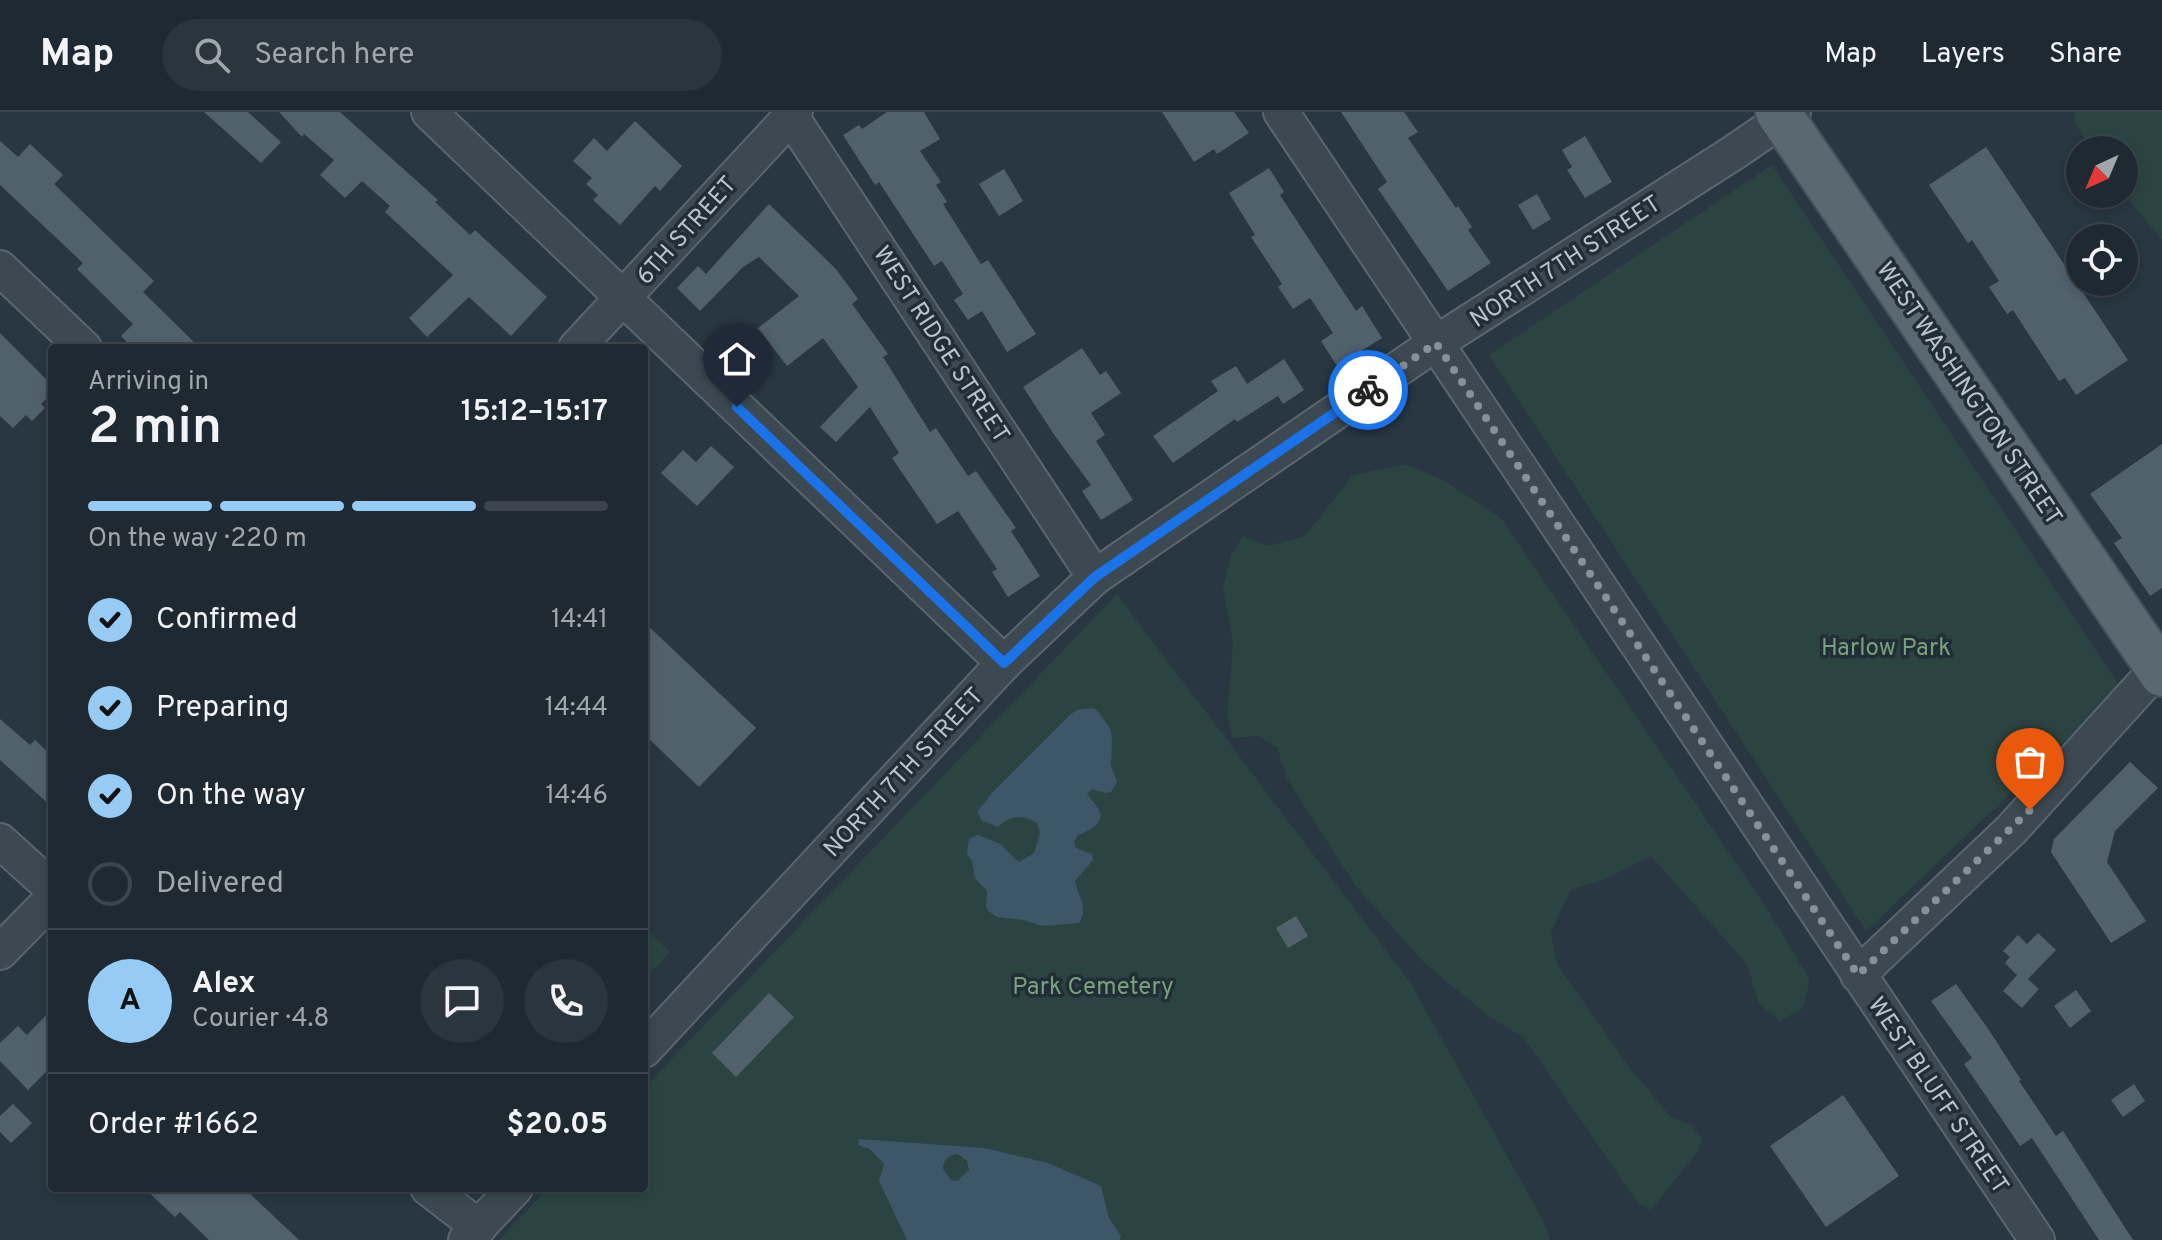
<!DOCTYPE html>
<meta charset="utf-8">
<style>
:root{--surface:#1e2931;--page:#2b353d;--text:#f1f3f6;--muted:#a1a6ab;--line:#3c454d;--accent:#95cbf4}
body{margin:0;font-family:Overpass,sans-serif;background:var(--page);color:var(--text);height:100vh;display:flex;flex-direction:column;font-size:30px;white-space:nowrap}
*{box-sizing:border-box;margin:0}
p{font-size:26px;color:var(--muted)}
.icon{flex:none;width:44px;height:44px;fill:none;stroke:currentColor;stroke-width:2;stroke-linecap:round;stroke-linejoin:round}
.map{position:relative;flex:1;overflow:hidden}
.drawer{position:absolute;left:48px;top:232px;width:600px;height:848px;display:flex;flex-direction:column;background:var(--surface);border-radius:8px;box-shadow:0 4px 12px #0003,0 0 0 2px var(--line)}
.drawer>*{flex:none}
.needle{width:52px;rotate:224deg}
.controls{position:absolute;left:2066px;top:24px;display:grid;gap:16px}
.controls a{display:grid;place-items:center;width:72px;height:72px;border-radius:50%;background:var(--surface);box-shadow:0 4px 12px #0003,0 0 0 2px var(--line);font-size:40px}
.pin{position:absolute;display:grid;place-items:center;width:68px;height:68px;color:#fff;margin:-82px -34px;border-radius:50% 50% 50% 0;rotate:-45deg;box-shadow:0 0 8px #0007}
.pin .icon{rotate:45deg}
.courier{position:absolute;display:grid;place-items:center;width:80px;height:80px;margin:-40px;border:6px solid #1a73e8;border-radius:50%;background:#fff;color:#222;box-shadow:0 2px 10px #0007}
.head em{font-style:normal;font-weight:600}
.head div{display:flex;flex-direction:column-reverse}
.head{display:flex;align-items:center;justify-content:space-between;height:136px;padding:0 40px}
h1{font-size:52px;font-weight:600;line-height:60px}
.bar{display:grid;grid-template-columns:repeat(4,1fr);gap:12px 8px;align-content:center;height:96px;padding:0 40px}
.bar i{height:10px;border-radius:6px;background:var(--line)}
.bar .active{background:var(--accent)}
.bar p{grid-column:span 4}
.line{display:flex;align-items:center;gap:20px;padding:0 40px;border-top:2px solid var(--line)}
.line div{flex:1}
.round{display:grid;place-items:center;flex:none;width:84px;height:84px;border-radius:42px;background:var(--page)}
ol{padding:0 40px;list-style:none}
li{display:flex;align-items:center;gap:24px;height:88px}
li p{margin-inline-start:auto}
li .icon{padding:8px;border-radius:50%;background:var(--accent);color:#111;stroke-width:4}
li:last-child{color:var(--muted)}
li i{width:44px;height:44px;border:4px solid var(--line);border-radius:50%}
header{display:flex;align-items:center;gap:48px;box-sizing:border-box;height:112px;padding:0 40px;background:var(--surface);border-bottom:2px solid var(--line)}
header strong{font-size:38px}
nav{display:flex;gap:44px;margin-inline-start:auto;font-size:28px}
.search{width:560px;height:72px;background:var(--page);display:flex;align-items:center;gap:20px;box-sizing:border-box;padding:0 28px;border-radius:44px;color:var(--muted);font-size:30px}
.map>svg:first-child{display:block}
.green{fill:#2b4442}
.water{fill:#3d5668;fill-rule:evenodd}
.building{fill:#51616c}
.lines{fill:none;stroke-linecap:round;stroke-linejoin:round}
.minor-casing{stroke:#5a666f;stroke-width:38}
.major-casing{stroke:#46525b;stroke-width:48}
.minor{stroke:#3c4951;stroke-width:34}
.major{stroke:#5a6871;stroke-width:44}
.done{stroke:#86929b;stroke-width:8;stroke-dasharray:0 14.4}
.route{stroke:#1a73e8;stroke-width:10}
.labels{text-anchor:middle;stroke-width:7;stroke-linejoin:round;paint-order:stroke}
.street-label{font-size:24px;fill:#b9c3cb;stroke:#212e37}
.park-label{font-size:24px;fill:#78a07a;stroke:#212e37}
</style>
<header>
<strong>Map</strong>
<div class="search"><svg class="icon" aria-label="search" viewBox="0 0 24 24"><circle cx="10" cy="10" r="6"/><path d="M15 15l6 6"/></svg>Search here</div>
<nav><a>Map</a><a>Layers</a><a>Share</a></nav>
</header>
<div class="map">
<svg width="2162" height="1128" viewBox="0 0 2162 1128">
<rect width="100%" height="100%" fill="#283741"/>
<g class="green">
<path d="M 2075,0 L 2162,0 L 2162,128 L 2124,82 L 2124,38 L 2092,38 L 2075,11 Z"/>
<path d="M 1772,53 L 2121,576 L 1866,819 L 1489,243 Z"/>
<path d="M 1405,352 L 1443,368 L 1501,406 L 1766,795 L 1810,868 L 1803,896 L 1780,909 L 1759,892 L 1747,852 L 1651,744 L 1606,767 L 1570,778 L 1551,821 L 1557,852 L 1630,956 L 1670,1004 L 1691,1013 L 1702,1027 L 1698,1039 L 1651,1098 L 1640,1092 L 1631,1081 L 1524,926 L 1489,904 L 1424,851 L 1355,773 L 1287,667 L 1277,635 L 1258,624 L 1232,626 L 1227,604 L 1233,531 L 1223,477 L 1231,443 L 1243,424 L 1269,434 L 1305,424 L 1353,363 Z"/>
<path d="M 1117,482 L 1411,872 L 1544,1110 L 1550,1128 L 499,1128 L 548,1076 L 644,1076 L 644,976 Z"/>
<path d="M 644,815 L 670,840 L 644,868 Z"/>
</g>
<g class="water">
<path d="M 1092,596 L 1097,598 L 1110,616 L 1112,625 L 1111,653 L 1117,670 L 1111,680 L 1106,681 L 1092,677 L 1087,682 C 1090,687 1099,695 1100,700 C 1104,713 1085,720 1077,724 L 1074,730 L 1076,736 L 1092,742 L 1093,748 L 1075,769 C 1078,784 1089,796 1079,811 L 1043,814 L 1023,808 L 997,805 L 988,799 L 986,794 L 987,779 L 975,766 L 972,749 L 967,742 L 969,727 L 978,723 L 1000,732 L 1019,750 L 1034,741 L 1040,721 L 1037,711 C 1023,702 1009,704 998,715 L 982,709 L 977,700 L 993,680 L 1071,602 L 1077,598 Z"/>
<path d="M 859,1027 L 984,1036 L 1048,1051 L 1101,1074 L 1109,1106 L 1121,1124 L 1120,1128 L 907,1128 L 879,1069 L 884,1052 L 870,1037 L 858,1033 ZM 958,1042 L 967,1049 L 969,1058 L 957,1069 L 951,1068 L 943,1057 C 943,1048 948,1043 958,1042 Z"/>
</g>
<g class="building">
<path d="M 204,0 L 248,0 L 281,30 L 261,51 Z"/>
<path d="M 279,0 L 340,0 L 438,88 L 435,90 L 470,123 L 475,118 L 547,185 L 511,224 L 469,185 L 427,225 L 409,206 L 453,163 L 385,100 L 390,94 L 362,69 L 345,86 L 320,63 L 334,48 L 304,22 L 302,25 Z"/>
<path d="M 887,0 L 924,0 L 940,27 L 920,39 L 941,70 L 936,73 L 947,90 L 943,92 L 981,152 L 988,148 L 1036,222 L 1007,240 L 982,199 L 968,208 L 954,188 L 963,182 L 942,149 L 934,154 L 879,70 L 875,73 L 843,23 L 859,13 L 862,17 Z"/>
<path d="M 1162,0 L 1234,0 L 1249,21 L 1217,42 L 1214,37 L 1194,50 Z"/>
<path d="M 1341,0 L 1404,0 L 1418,20 L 1408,26 L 1456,96 L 1458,94 L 1472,115 L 1468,118 L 1491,151 L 1448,179 L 1378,77 L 1387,70 Z"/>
<path d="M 635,9 L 682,54 L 660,79 L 655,74 L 620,113 L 593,88 L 598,83 L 586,72 L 592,66 L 573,49 L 594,26 L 607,39 Z"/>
<path d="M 1585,24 L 1612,70 L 1585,86 L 1567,58 L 1572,55 L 1562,38 Z"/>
<path d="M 0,29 L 18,45 L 30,32 L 63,63 L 54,72 L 154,169 L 143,180 L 200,236 L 133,236 L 121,224 L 133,212 L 77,157 L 83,151 L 0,73 Z"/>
<path d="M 1986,35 L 2128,248 L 2076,283 L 2065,266 L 2059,269 L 2013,198 L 2007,202 L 1989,175 L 1999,169 L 1972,128 L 1968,131 L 1929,73 Z"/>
<path d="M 1269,56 L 1284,80 L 1280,83 L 1356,199 L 1362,194 L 1382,226 L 1337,254 L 1321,229 L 1333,221 L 1310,186 L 1293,197 L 1278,175 L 1282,172 L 1251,125 L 1255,123 L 1229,81 Z"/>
<path d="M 1004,57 L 1023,89 L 999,104 L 979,72 Z"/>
<path d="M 1537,82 L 1551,107 L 1533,118 L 1518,93 Z"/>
<path d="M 769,92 L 836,157 L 858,187 L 852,192 L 888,242 L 883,245 L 930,320 L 936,316 L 968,364 L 976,359 L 1016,416 L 1011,419 L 1040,464 L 1008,485 L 992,460 L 997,457 L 958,399 L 937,412 L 892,346 L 899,341 L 870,295 L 836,330 L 820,315 L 858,275 L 823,226 L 787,254 L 758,216 L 799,184 L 759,145 L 743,155 L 700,199 L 677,176 L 698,154 L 706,162 Z"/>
<path d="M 0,221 L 52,273 L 52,281 L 41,292 L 45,296 L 32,309 L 26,303 L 13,316 L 0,304 Z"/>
<path d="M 1082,236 L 1100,263 L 1106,259 L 1121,281 L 1091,301 L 1105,323 L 1096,329 L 1133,388 L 1101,408 L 1082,379 L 1091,373 L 1055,324 L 1023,275 Z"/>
<path d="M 1284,247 L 1304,278 L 1283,292 L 1278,284 L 1237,310 L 1235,307 L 1173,351 L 1153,324 L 1218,279 L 1211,269 L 1236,254 L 1247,272 Z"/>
<path d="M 2162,332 L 2162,476 L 2150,484 L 2114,431 L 2122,426 L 2090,382 Z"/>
<path d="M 711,334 L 734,355 L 697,394 L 661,361 L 683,338 L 696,350 Z"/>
<path d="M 644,510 L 756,616 L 699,675 L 644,622 Z"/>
<path d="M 0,607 L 30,633 L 35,628 L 52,644 L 52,695 L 0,648 Z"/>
<path d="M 2130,650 L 2158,676 L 2115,719 L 2107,750 L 2146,809 L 2111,831 L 2051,740 L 2054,727 Z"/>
<path d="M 1296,804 L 1308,824 L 1288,836 L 1276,816 Z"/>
<path d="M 2038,821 L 2056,838 L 2028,867 L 2039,877 L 2022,896 L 2003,879 L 2017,863 L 2005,851 L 2010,845 L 2003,839 L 2018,823 L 2027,832 Z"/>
<path d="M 1956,872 L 1989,918 L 2021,968 L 2019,969 L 2056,1024 L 2063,1019 L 2133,1128 L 2099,1128 L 2032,1026 L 2020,1034 L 1964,952 L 1972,946 L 1931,889 Z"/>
<path d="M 2076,878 L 2091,899 L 2070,916 L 2054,894 Z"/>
<path d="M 769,881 L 794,905 L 736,965 L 712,941 Z"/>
<path d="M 52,897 L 52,954 L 28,978 L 0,949 L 0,931 L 18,914 L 27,923 Z"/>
<path d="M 2134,972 L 2145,989 L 2123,1005 L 2111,988 Z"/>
<path d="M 1843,983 L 1899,1064 L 1826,1115 L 1770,1034 Z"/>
<path d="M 13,992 L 32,1011 L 11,1031 L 0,1020 L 0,1004 Z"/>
<path d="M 144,1076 L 244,1076 L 299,1128 L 209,1128 L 180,1100 L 175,1105 Z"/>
</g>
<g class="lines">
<g class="minor-casing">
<g id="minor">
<path d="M 429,0 L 1004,551"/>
<path d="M 788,0 L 1095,465"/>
<path d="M 1281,0 L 2037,1128"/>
<path d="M 0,156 L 84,236"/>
<path d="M 576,236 L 795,0"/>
<path d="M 0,729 L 52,776"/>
<path d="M 0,840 L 52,787"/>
<path d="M 1858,863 L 2011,718 L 2158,556"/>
<path d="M 644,938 L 1004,551 L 1095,465 L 1436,231 L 1733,41 L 1793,0"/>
<path d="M 428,1076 L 479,1115"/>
<path d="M 466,1128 L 515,1076"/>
</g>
</g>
<g class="major-casing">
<path id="major" d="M 1778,0 L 2162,562"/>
</g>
<use href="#minor" class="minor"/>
<use href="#major" class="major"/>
</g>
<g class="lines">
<path class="done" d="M 1368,278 L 1436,231 L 1858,863 L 2030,698"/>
<path class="route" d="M 737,295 L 1004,551 L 1095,465 L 1368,278"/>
</g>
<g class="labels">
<g class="street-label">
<text transform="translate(686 118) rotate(-48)" y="8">6TH STREET</text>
<text transform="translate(1565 149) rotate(-33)" y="8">NORTH 7TH STREET</text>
<text transform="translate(942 232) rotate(57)" y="8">WEST RIDGE STREET</text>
<text transform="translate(1970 281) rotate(56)" y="8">WEST WASHINGTON STREET</text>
<text transform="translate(903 660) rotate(-47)" y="8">NORTH 7TH STREET</text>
<text transform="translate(1939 983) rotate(56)" y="8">WEST BLUFF STREET</text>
</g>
<g class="park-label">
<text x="1886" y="543">Harlow Park</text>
<text x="1093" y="882">Park Cemetery</text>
</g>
</g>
</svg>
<div class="controls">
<a><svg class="needle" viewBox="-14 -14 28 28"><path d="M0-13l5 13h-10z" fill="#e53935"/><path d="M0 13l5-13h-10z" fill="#a1a6ab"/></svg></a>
<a><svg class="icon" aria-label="locate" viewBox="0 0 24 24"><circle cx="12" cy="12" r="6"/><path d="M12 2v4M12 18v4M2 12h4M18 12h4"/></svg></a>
</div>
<div class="pin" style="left:2030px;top:698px;background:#ea580c"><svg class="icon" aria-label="bag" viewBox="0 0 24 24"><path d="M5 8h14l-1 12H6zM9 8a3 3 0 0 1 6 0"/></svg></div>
<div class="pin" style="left:737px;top:295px;background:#1f2937"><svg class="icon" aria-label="home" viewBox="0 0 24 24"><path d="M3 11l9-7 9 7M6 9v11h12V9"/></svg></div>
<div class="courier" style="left:1368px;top:278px"><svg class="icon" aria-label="bike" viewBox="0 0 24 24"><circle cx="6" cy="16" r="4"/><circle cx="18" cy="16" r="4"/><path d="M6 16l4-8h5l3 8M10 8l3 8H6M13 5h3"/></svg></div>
<section class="drawer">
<div class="head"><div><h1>2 min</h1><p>Arriving in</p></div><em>15:12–15:17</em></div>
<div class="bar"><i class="active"></i><i class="active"></i><i class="active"></i><i></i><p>On the way · 220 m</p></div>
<ol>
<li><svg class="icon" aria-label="check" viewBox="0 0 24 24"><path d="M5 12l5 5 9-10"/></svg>Confirmed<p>14:41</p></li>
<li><svg class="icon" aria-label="check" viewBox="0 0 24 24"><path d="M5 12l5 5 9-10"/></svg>Preparing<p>14:44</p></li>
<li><svg class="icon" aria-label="check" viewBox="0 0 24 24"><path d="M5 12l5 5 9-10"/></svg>On the way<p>14:46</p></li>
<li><i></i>Delivered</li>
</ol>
<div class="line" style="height:144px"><b class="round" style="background:var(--accent);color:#111">A</b><div><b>Alex</b><p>Courier · 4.8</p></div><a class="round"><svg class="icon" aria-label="chat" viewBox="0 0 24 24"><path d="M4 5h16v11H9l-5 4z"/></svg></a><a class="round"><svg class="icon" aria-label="phone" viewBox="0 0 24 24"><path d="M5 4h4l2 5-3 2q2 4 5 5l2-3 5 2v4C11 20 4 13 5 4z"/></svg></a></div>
<div class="line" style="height:104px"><div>Order #1662</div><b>$20.05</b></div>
</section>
</div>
